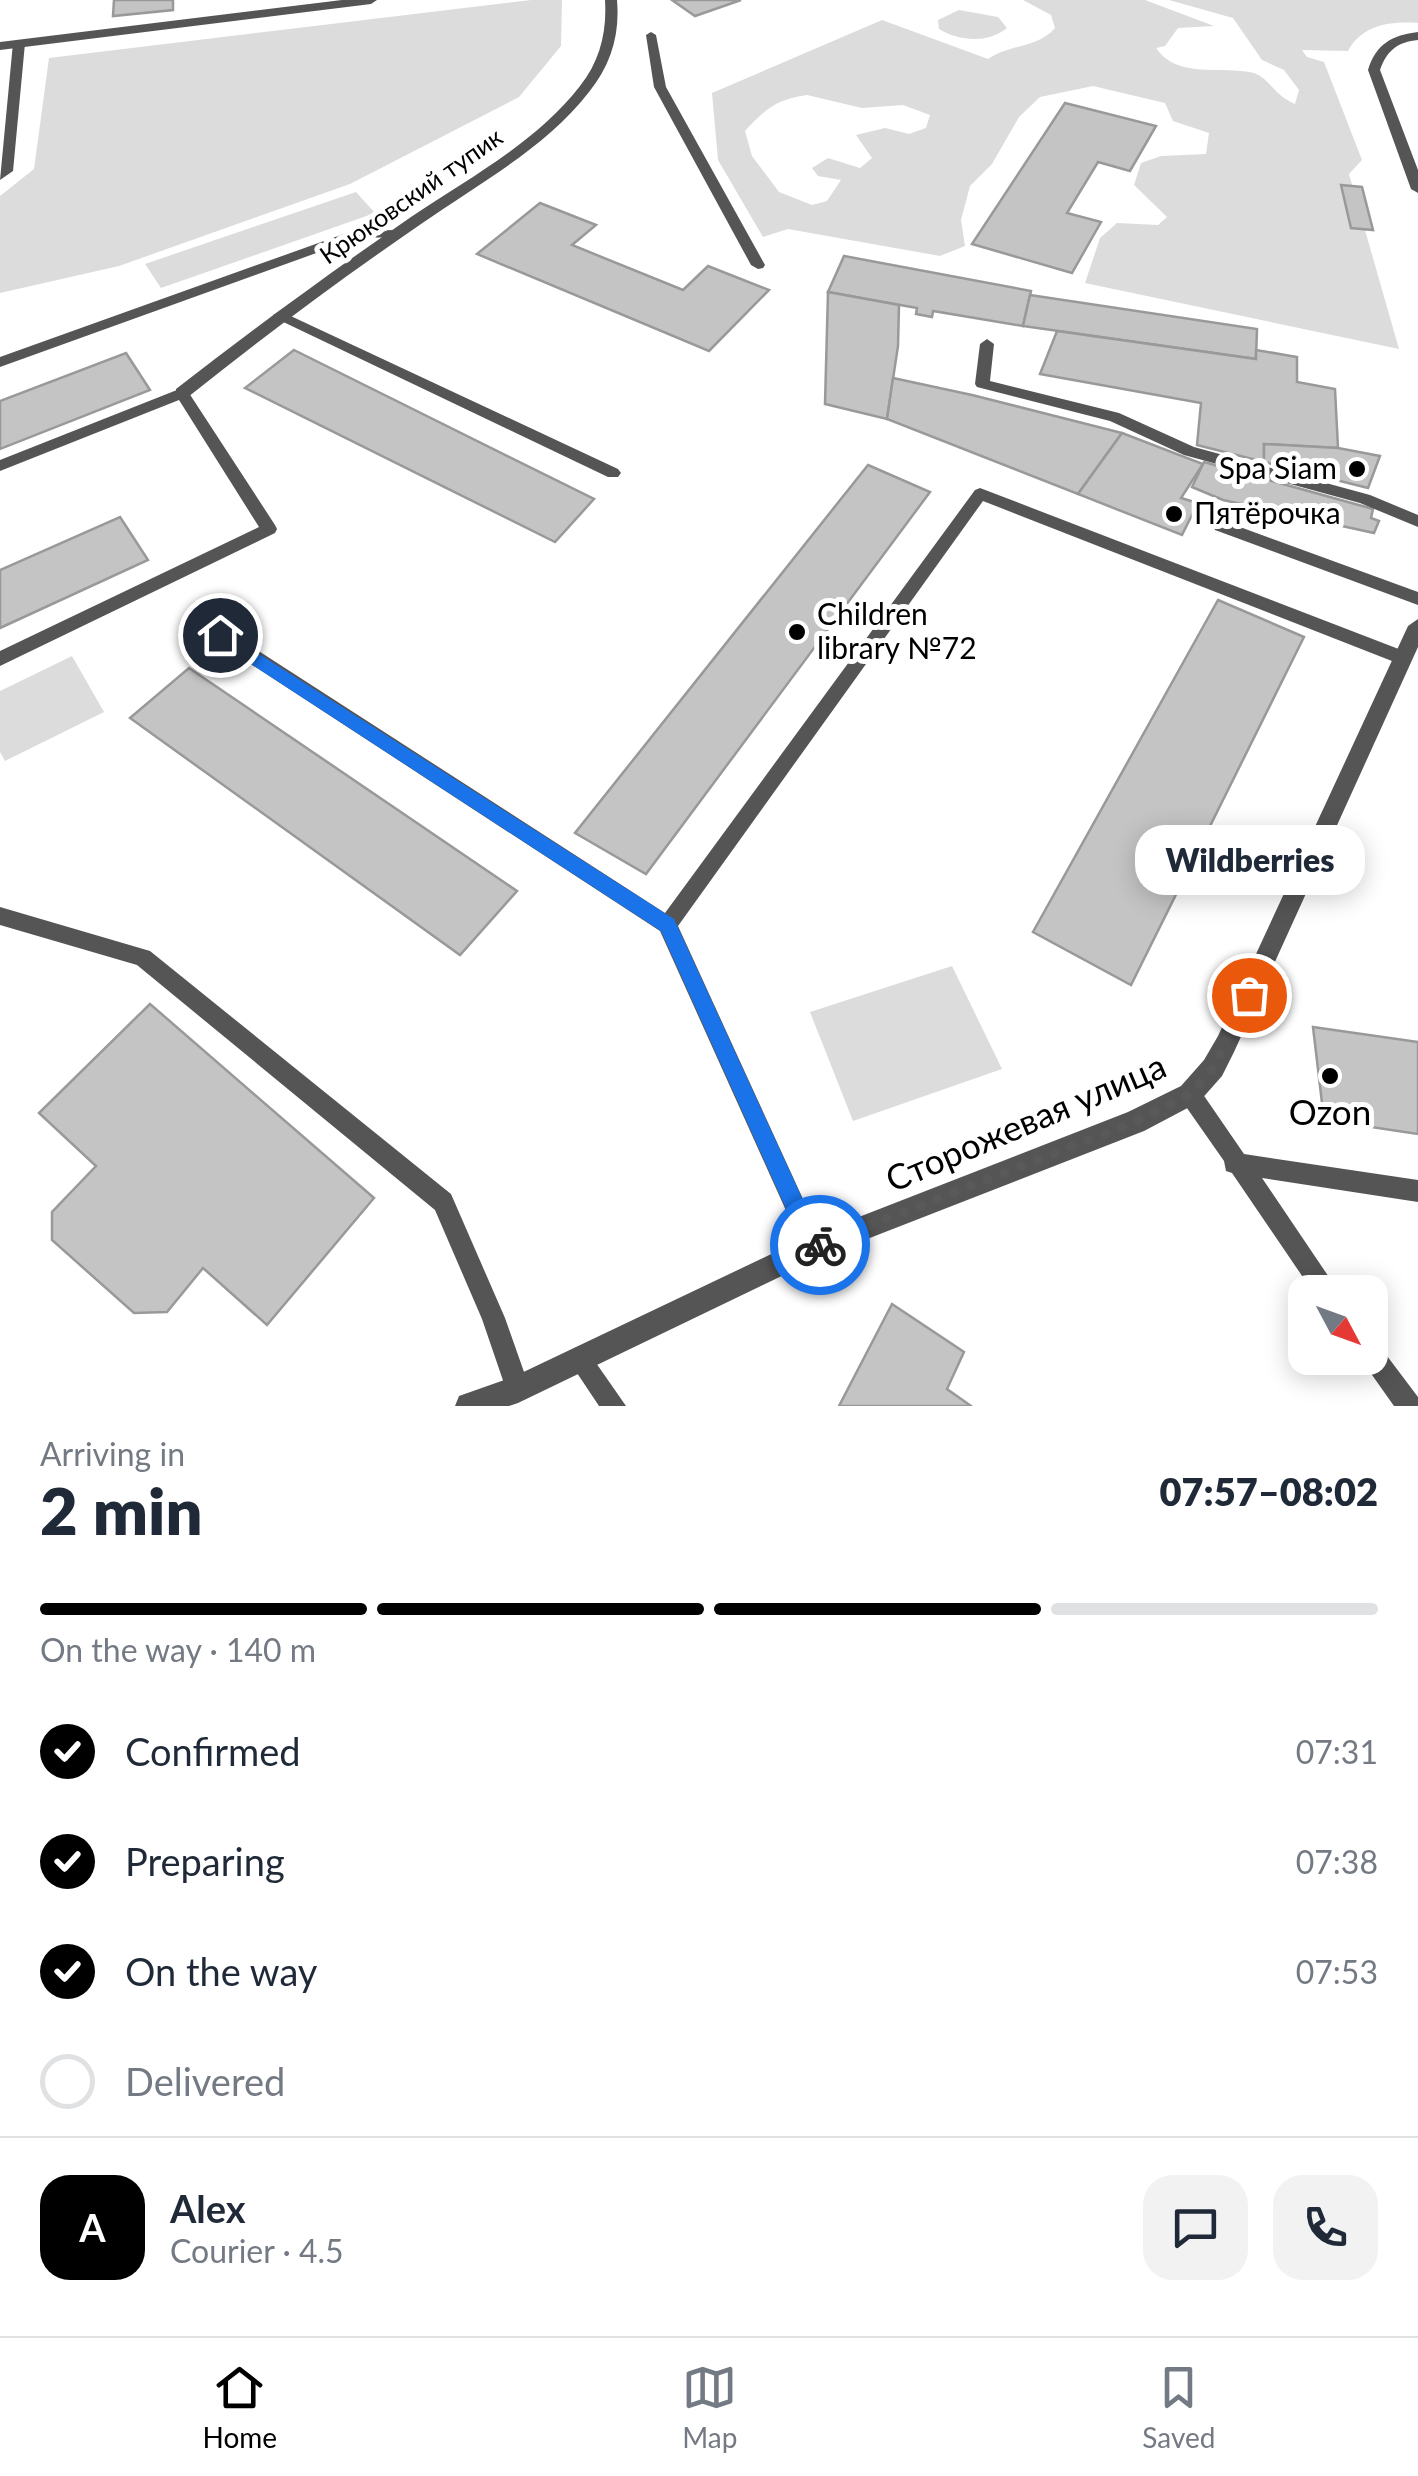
<!DOCTYPE html>
<meta charset="utf-8">
<style>
:root{--surface:#fff;--page:#f2f2f3;--text:#1f2937;--muted:#747a83;--line:#e0e1e3;--accent:#000}
body{margin:0;font-family:Lato,sans-serif;background:var(--page);color:var(--text);height:100vh;display:flex;flex-direction:column;font-size:38px;white-space:nowrap}
*{box-sizing:border-box;margin:0}
p{font-size:32px;color:var(--muted)}
.icon{flex:none;width:55px;height:55px;fill:none;stroke:currentColor;stroke-width:2;stroke-linecap:round;stroke-linejoin:round}
.map{position:relative;height:1406px;overflow:hidden}
.drawer{display:flex;flex-direction:column;background:var(--surface);flex:1}
.drawer>*{flex:none}
.needle{width:65px;rotate:131deg}
.buttons{position:absolute;left:1288px;top:1275px;display:grid;gap:20px}
.buttons a{display:grid;place-items:center;width:100px;height:100px;border-radius:20px;background:var(--surface);box-shadow:0 5px 25px #0003;font-size:50px}
.pin{position:absolute;display:grid;place-items:center;width:85px;height:85px;color:#fff;margin:-42px;border:5px solid #fff;border-radius:50%;box-shadow:0 2px 10px #0007}
.courier{position:absolute;display:grid;place-items:center;width:100px;height:100px;margin:-50px;border:8px solid #1a73e8;border-radius:50%;background:#fff;color:#222;box-shadow:0 2px 12px #0007}
.bubble{position:absolute;height:70px;border-radius:30px;background:var(--surface);box-shadow:0 5px 25px #0003;font-size:32px;font-weight:800;line-height:70px;text-align:center}
.headline em{font-style:normal;font-weight:800}
.headline div{display:flex;flex-direction:column-reverse}
.headline{display:flex;align-items:center;justify-content:space-between;height:170px;padding:0 40px}
h1{font-size:65px;font-weight:800;line-height:75px}
.bar{display:grid;grid-template-columns:repeat(4,1fr);gap:15px 10px;align-content:center;height:120px;padding:0 40px}
.bar i{height:12px;border-radius:8px;background:var(--line)}
.bar .current{background:var(--accent)}
.bar p{grid-column:span 4}
.line{display:flex;align-items:center;gap:25px;padding:0 40px;border-top:2px solid var(--line)}
.line div{flex:1}
.round{display:grid;place-items:center;flex:none;width:105px;height:105px;border-radius:30px;background:var(--page)}
ol{padding:0 40px;list-style:none}
li{display:flex;align-items:center;gap:30px;height:110px}
li p{margin-inline-start:auto}
li .icon{padding:10px;border-radius:50%;background:var(--accent);color:#fff;stroke-width:4}
li:last-child{color:var(--muted)}
li i{width:55px;height:55px;border:5px solid var(--line);border-radius:50%}
.tabs{display:flex;justify-content:space-around;align-items:center;height:140px;border-top:2px solid var(--line);background:var(--surface);font-size:28px;color:var(--muted)}
.tabs a{display:grid;justify-items:center;gap:5px}
.tabs .current{color:var(--accent)}
.map>svg:first-child{display:block}
.green{fill:#dcdcdc;fill-rule:evenodd}
.building{fill:#c4c4c4;stroke:#999;stroke-width:2.5}
.lines{fill:none;stroke-linecap:round;stroke-linejoin:round}
.service{fill:#555;fill-rule:evenodd}
.minor{fill:#555;fill-rule:evenodd}
.route{fill:#1a73e8}
.done{stroke:#595959;stroke-width:10;stroke-dasharray:0 18}
.poi-dot{fill:#000;stroke:#fff;stroke-width:4}
.labels{text-anchor:middle;stroke-width:10;stroke-linejoin:round;paint-order:stroke}
.far-street-label{font-size:25px;fill:#000;stroke:#fff}
.poi-label{font-size:30px;fill:#000;stroke:#fff;text-anchor:start}
.near-poi-label{font-size:35px;fill:#000;stroke:#fff}
.near-street-label{font-size:35px;fill:#000;stroke:#fff}
</style>
<div class="map">
<svg width="1418" height="1406" viewBox="0 0 1418 1406">
<rect width="100%" height="100%" fill="#fff"/>
<g class="green">
<path d="M 531,0 L 562,0 L 561,46 L 519,97 L 350,184 L 119,266 L 0,293 L 0,196 L 34,169 L 49,58 Z"/>
<path d="M 1023,0 L 1145,0 L 1214,26 L 1178,28 L 1165,46 L 1156,48 C 1178,80 1220,65 1254,73 C 1270,79 1274,95 1295,104 L 1299,90 L 1284,70 L 1262,60 L 1233,18 L 1169,0 L 1418,0 L 1418,23 C 1390,21 1362,25 1348,51 L 1302,50 L 1307,57 L 1324,62 L 1362,160 L 1349,174 L 1399,349 L 1085,283 L 1100,238 L 1117,223 L 1158,225 L 1167,217 L 1134,185 L 1141,163 L 1161,156 L 1206,154 L 1209,133 L 1173,121 L 1165,103 L 1093,86 L 1040,97 L 1019,117 L 992,164 L 970,186 L 961,220 L 965,246 L 940,256 L 788,229 L 763,237 L 718,160 L 712,93 L 882,20 L 988,59 C 1010,44 1038,48 1055,28 L 1051,15 ZM 807,95 L 862,108 L 903,105 L 930,115 L 926,128 L 909,134 L 885,128 L 856,135 L 872,158 L 860,168 L 828,158 L 812,168 L 818,176 L 841,180 L 827,201 L 812,205 L 779,192 L 752,156 L 745,131 C 765,109 777,99 807,95 Z"/>
<path d="M 959,10 L 998,17 L 1007,28 C 987,44 959,41 939,29 L 938,20 Z"/>
<path d="M 356,192 L 375,213 L 161,288 L 145,264 Z"/>
<path d="M 72,656 L 104,712 L 5,761 L 0,752 L 0,691 Z"/>
<path d="M 952,966 L 1002,1069 L 853,1121 L 810,1012 Z"/>
</g>
<g class="building">
<path d="M 114,0 L 173,0 L 173,10 L 113,16 Z"/>
<path d="M 672,0 L 741,0 L 695,16 Z"/>
<path d="M 1065,103 L 1156,126 L 1130,171 L 1098,162 L 1067,213 L 1101,222 L 1072,273 L 972,244 Z"/>
<path d="M 1341,185 L 1362,187 L 1373,230 L 1351,228 Z"/>
<path d="M 540,203 L 596,225 L 572,245 L 683,290 L 708,266 L 769,290 L 709,351 L 477,254 Z"/>
<path d="M 844,256 L 1031,291 L 1023,326 L 933,311 L 932,317 L 916,314 L 917,308 L 828,292 Z"/>
<path d="M 828,292 L 899,305 L 898,346 L 887,419 L 825,404 Z"/>
<path d="M 1030,295 L 1257,329 L 1256,359 L 1023,326 Z"/>
<path d="M 1057,331 L 1256,359 L 1256,350 L 1297,357 L 1297,382 L 1335,389 L 1338,448 L 1264,444 L 1264,462 L 1197,445 L 1201,403 L 1040,374 Z"/>
<path d="M 294,350 L 594,499 L 555,542 L 245,388 Z"/>
<path d="M 126,353 L 150,390 L 0,449 L 0,401 Z"/>
<path d="M 893,378 L 972,395 L 1122,433 L 1078,494 L 887,419 Z"/>
<path d="M 1122,433 L 1203,464 L 1181,498 L 1198,503 L 1182,535 L 1078,494 Z"/>
<path d="M 1264,444 L 1338,448 L 1380,456 L 1368,488 L 1264,462 Z"/>
<path d="M 1204,462 L 1373,509 L 1371,518 L 1379,521 L 1374,533 L 1223,500 L 1192,487 Z"/>
<path d="M 868,465 L 930,492 L 646,874 L 575,833 Z"/>
<path d="M 120,517 L 148,560 L 0,628 L 0,570 Z"/>
<path d="M 1218,600 L 1304,637 L 1131,985 L 1033,932 Z"/>
<path d="M 189,668 L 517,891 L 460,955 L 130,718 Z"/>
<path d="M 150,1004 L 374,1198 L 267,1325 L 203,1268 L 167,1312 L 134,1313 L 52,1240 L 52,1212 L 96,1166 L 39,1113 Z"/>
<path d="M 1313,1027 L 1418,1042 L 1418,1134 L 1324,1120 Z"/>
<path d="M 892,1304 L 964,1352 L 947,1389 L 971,1406 L 839,1406 Z"/>
</g>
<g class="lines">
<g class="service">
<path d="M 651,32 L 656,35 L 666,87 L 765,265 L 763,268 L 758,269 L 751,265 L 654,87 L 646,35 Z"/>
<path d="M 19,40 L 25,43 L 13,171 L 0,180 L 13,43 Z"/>
<path d="M 396,230 L 402,234 L 401,237 L 358,238 L 0,367 L 0,357 L 352,231 Z"/>
<path d="M 280,311 L 618,469 L 621,473 L 618,477 L 608,477 L 275,318 L 273,315 Z"/>
<path d="M 987,339 L 994,344 L 990,381 L 1119,413 L 1194,447 L 1370,495 L 1418,515 L 1418,527 L 1360,503 L 1184,455 L 1110,421 L 977,387 L 975,384 L 980,344 Z"/>
<path d="M 182,388 L 187,390 L 275,525 L 277,529 L 275,533 L 0,666 L 0,651 L 259,527 L 179,400 L 0,471 L 0,460 Z"/>
<path d="M 980,488 L 1409,653 L 1412,658 L 1409,663 L 1397,663 L 983,501 L 678,926 L 825,1247 L 822,1255 L 814,1258 L 806,1255 L 660,931 L 214,640 L 212,635 L 214,630 L 226,630 L 665,913 L 975,490 Z"/>
<path d="M 1221,520 L 1418,592 L 1418,605 L 1215,530 L 1213,526 L 1215,522 Z"/>
<path d="M 0,907 L 150,951 L 451,1194 L 505,1318 L 530,1389 L 527,1398 L 518,1401 L 509,1398 L 482,1319 L 435,1210 L 137,965 L 0,925 Z"/>
<path d="M 1190,1083 L 1198,1087 L 1244,1154 L 1418,1180 L 1418,1202 L 1262,1178 L 1339,1292 L 1313,1292 L 1232,1173 L 1226,1171 L 1224,1161 L 1182,1101 L 1179,1094 L 1182,1087 Z"/>
<path d="M 1370,1340 L 1378,1344 L 1418,1397 L 1418,1406 L 1394,1406 L 1360,1358 L 1370,1358 Z"/>
<path d="M 579,1346 L 587,1350 L 626,1406 L 599,1406 L 567,1358 L 571,1350 Z"/>
</g>
<g class="minor">
<path d="M 342,0 L 377,0 L 371,4 L 0,50 L 0,42 Z"/>
<path d="M 605,0 L 617,0 C 620,35 611,65 589,92 C 546,148 478,184 421,224 C 341,279 264,336 188,397 L 176,397 L 176,389 C 253,329 331,272 411,217 C 469,178 537,142 580,86 C 600,61 607,32 605,0 Z"/>
<path d="M 1418,32 L 1418,40 C 1398,42 1387,50 1380,70 L 1418,170 L 1418,193 L 1411,189 L 1368,70 C 1376,44 1392,35 1418,32 Z"/>
<path d="M 1418,619 L 1418,647 L 1234,1052 L 1222,1076 L 1199,1102 L 1144,1131 L 821,1257 L 518,1403 L 509,1406 L 455,1406 L 459,1396 L 513,1377 L 805,1238 L 1128,1112 L 1181,1086 L 1204,1060 L 1218,1036 L 1408,626 Z"/>
</g>
</g>
<path class="route" d="M 220,629 L 674,919 L 819,1235 L 827,1238 L 830,1245 L 827,1253 L 814,1258 L 807,1255 L 661,931 L 214,640 L 214,631 Z"/>
<g class="lines">
<path class="done" d="M 820,1245 L 1135,1122 L 1190,1094 L 1213,1068 L 1249,995"/>
</g>
<g class="poi-dot">
<circle cx="1357" cy="469" r="10"/>
<circle cx="1174" cy="514" r="10"/>
<circle cx="797" cy="632" r="10"/>
<circle cx="1330" cy="1076" r="10"/>
</g>
<g class="labels">
<g class="far-street-label">
<text transform="translate(411 196) rotate(-35)" y="9">Крюковский тупик</text>
</g>
<g class="poi-label">
<text x="1337" y="479" text-anchor="end">Spa Siam</text>
<text x="1194" y="524">Пятёрочка</text>
<text x="817" y="625">Children<tspan x="817" dy="34">library №72</tspan></text>
</g>
<g class="near-poi-label">
<text x="1330" y="1125">Ozon</text>
</g>
<g class="near-street-label">
<text transform="translate(1026 1123) rotate(-23)" y="12">Сторожевая улица</text>
</g>
</g>
</svg>
<div class="buttons">
<a><svg class="needle" viewBox="-14 -14 28 28"><path d="M0-13l5 13h-10z" fill="#e53935"/><path d="M0 13l5-13h-10z" fill="#747a83"/></svg></a>
</div>
<div class="pin" style="left:1249px;top:995px;background:#ea580c"><svg class="icon" aria-label="bag" viewBox="0 0 24 24"><path d="M5 8h14l-1 12H6zM9 8a3 3 0 0 1 6 0"/></svg></div>
<div class="pin" style="left:220px;top:635px;background:#1f2937"><svg class="icon" aria-label="home" viewBox="0 0 24 24"><path d="M3 11l9-7 9 7M6 9v11h12V9"/></svg></div>
<div class="courier" style="left:820px;top:1245px"><svg class="icon" aria-label="bike" viewBox="0 0 24 24"><circle cx="6" cy="16" r="4"/><circle cx="18" cy="16" r="4"/><path d="M6 16l4-8h5l3 8M10 8l3 8H6M13 5h3"/></svg></div>
<div class="bubble" style="left:1135px;top:825px;width:230px">Wildberries</div>
</div>
<section class="drawer">
<div class="headline"><div><h1>2 min</h1><p>Arriving in</p></div><em>07:57–08:02</em></div>
<div class="bar"><i class="current"></i><i class="current"></i><i class="current"></i><i></i><p>On the way · 140 m</p></div>
<ol>
<li><svg class="icon" aria-label="check" viewBox="0 0 24 24"><path d="M5 12l5 5 9-10"/></svg>Confirmed<p>07:31</p></li>
<li><svg class="icon" aria-label="check" viewBox="0 0 24 24"><path d="M5 12l5 5 9-10"/></svg>Preparing<p>07:38</p></li>
<li><svg class="icon" aria-label="check" viewBox="0 0 24 24"><path d="M5 12l5 5 9-10"/></svg>On the way<p>07:53</p></li>
<li><i></i>Delivered</li>
</ol>
<div class="line" style="height:180px"><b class="round" style="background:var(--accent);color:#fff">A</b><div><b>Alex</b><p>Courier · 4.5</p></div><a class="round"><svg class="icon" aria-label="chat" viewBox="0 0 24 24"><path d="M4 5h16v11H9l-5 4z"/></svg></a><a class="round"><svg class="icon" aria-label="phone" viewBox="0 0 24 24"><path d="M5 4h4l2 5-3 2q2 4 5 5l2-3 5 2v4C11 20 4 13 5 4z"/></svg></a></div>
</section>
<nav class="tabs">
<a class="current"><svg class="icon" aria-label="home" viewBox="0 0 24 24"><path d="M3 11l9-7 9 7M6 9v11h12V9"/></svg>Home</a>
<a><svg class="icon" aria-label="map" viewBox="0 0 24 24"><path d="M3 6l6-2 6 2 6-2v14l-6 2-6-2-6 2zM9 4v14M15 6v14"/></svg>Map</a>
<a><svg class="icon" aria-label="saved" viewBox="0 0 24 24"><path d="M7 4h10v16l-5-4-5 4z"/></svg>Saved</a>
</nav>
